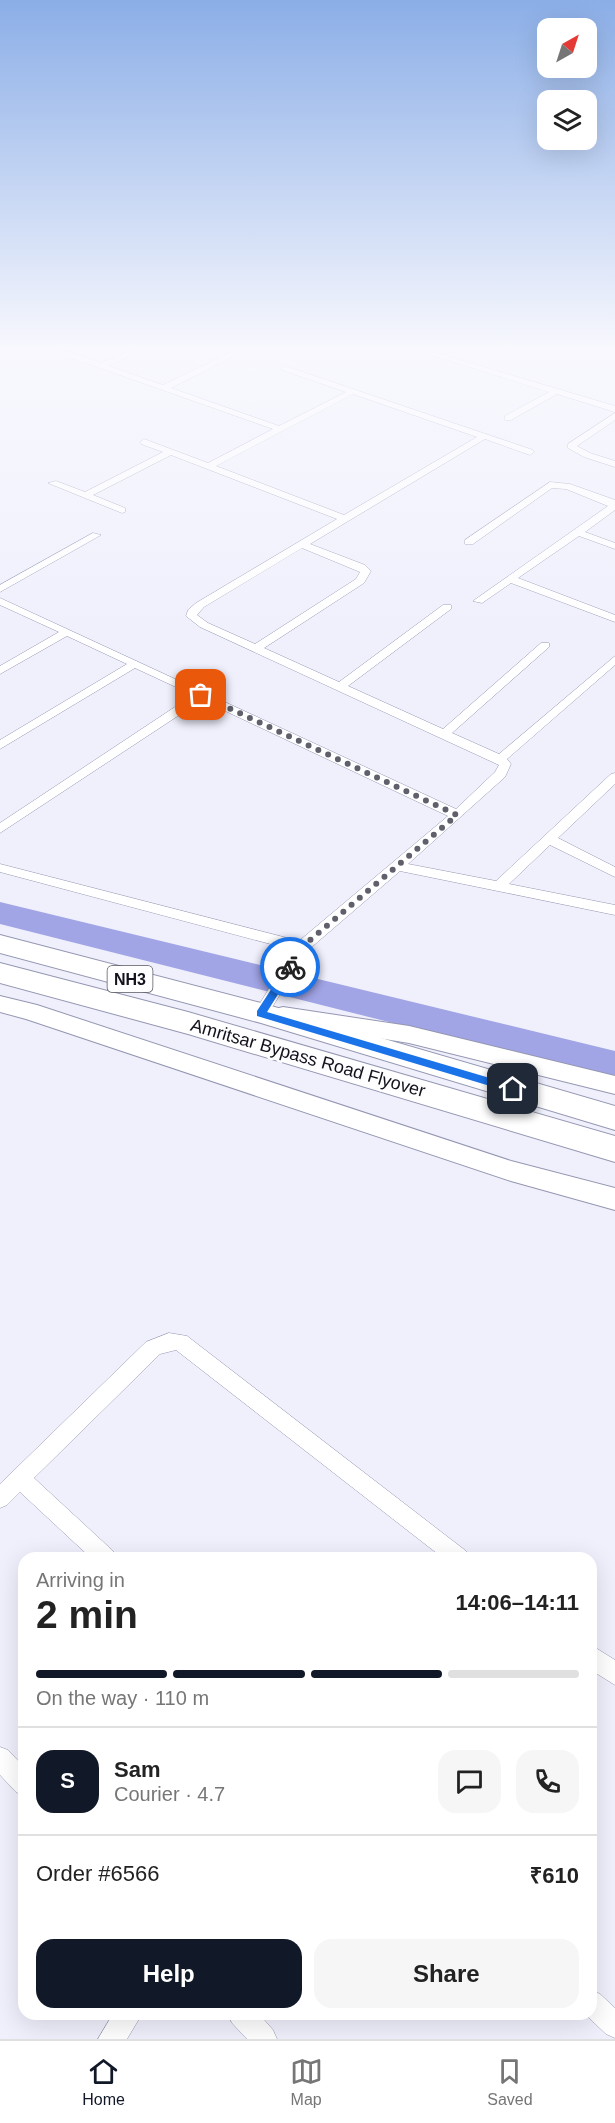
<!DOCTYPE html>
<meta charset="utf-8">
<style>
:root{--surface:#fff;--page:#f6f6f6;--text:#222;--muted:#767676;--line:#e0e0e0;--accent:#111827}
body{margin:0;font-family:Arial,sans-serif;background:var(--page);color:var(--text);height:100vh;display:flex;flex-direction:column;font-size:22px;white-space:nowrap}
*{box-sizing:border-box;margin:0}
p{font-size:20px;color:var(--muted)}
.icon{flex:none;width:33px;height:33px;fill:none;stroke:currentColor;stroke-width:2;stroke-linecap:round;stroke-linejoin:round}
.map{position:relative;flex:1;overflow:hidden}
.sheet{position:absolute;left:18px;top:1552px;width:579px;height:468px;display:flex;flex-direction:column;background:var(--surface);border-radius:18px;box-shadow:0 6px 24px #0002}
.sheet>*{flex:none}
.needle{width:39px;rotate:39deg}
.tools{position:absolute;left:537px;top:18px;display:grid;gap:12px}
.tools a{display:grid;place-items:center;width:60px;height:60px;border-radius:12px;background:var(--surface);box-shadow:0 6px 24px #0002;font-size:30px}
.pin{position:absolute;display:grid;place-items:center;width:51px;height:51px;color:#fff;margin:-26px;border-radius:12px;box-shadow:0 3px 9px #0006}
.courier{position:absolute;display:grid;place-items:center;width:60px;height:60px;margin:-30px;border:4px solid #1a73e8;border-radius:50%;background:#fff;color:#222;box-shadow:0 2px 8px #0007}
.overview em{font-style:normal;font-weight:700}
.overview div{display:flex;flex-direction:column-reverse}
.overview{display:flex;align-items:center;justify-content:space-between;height:102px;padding:0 18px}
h1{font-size:39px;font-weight:700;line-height:45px}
.bar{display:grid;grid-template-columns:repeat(4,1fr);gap:9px 6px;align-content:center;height:72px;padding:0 18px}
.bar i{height:8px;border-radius:4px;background:var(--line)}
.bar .current{background:var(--accent)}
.bar p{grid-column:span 4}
.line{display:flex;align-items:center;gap:15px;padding:0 18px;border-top:2px solid var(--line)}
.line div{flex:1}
.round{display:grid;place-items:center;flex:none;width:63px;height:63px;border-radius:18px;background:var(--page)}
.button{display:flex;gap:12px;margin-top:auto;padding:12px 18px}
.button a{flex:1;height:69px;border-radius:18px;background:var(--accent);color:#fff;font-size:24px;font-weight:700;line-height:69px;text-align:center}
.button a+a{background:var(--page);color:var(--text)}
.tab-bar{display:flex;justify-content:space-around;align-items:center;height:84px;border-top:2px solid var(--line);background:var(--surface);font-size:16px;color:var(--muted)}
.tab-bar a{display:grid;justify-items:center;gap:3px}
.tab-bar .current{color:var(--accent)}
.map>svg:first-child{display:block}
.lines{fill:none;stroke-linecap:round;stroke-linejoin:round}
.river{fill:#a1a4e5;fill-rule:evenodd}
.street-casing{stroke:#9597b2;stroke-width:1}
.secondary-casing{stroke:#9597b2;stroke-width:2}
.highway-casing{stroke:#9597b2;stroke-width:2}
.street{fill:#fff;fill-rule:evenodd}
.secondary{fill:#fff;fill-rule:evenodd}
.highway{fill:#fff;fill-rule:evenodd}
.route{fill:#1a73e8}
.done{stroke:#5f606b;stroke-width:6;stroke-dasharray:0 10.8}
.labels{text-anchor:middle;stroke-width:5;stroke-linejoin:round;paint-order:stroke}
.shield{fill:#fefefe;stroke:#595a60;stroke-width:1.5}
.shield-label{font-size:16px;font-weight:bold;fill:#12131d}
.street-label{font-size:18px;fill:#12131d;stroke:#fefefe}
</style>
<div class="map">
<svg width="615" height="2039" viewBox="0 0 615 2039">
<rect width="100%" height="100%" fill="#eff0fc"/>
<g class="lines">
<path class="river" d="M 0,902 L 615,1051 L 615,1079 L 0,924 Z"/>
<g class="street-casing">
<g id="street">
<path d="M 33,349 L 60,349 L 101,363 L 134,349 L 144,349 L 108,366 L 163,385 L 238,349 L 248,349 L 171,388 L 279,426 L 346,392 L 282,370 L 281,368 L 285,366 L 533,450 L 534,452 L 530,455 L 485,439 L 310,544 L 365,565 L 371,571 L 364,583 L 264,648 L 339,682 L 443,605 L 451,605 L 451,609 L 348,686 L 443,729 L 541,643 L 549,643 L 549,647 L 452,733 L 499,754 L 615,656 L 615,665 L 507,759 L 511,764 L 505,777 L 408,864 L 496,881 L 611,774 L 615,773 L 615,784 L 558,838 L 615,867 L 615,877 L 550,845 L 509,884 L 615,905 L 615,915 L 400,871 L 307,951 L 266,1017 L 256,1017 L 254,1013 L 293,950 L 0,872 L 0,864 L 299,941 L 448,816 L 202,700 L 0,833 L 0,823 L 193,695 L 135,668 L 0,749 L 0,740 L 127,664 L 67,636 L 0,674 L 0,666 L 59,632 L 0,605 L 0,598 L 456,809 L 495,772 L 499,765 L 200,627 L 186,616 L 188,610 L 196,603 L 337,519 L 171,455 L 93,495 L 125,508 L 125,512 L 122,513 L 48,483 L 56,481 L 85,492 L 163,452 L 141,444 L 140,442 L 144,439 L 208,463 L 273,429 L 52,351 L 37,351 ZM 353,394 L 477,437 L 344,515 L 216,466 ZM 302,548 L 360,572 L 356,579 L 255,644 L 208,623 L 197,615 L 204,607 Z"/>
<path d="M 412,349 L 423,349 L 615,406 L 615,412 L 557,394 L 511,420 L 505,420 L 505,416 L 549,392 Z"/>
<path d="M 615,413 L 615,420 L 577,446 L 590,453 L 615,461 L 615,467 L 584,457 L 568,448 L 568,444 Z"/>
<path d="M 550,482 L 570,484 L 615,500 L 615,510 L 585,532 L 615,543 L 615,549 L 579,536 L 518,578 L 615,615 L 615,622 L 511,583 L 482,603 L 473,601 L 608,506 L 566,489 L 552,488 L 473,544 L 465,544 L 465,540 Z"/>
<path d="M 93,533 L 101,535 L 0,592 L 0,585 Z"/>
<path d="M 169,1333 L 187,1336 L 466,1551 L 469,1558 L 443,1558 L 176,1350 L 160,1354 L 34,1478 L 113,1551 L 116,1558 L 91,1558 L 20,1492 L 7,1505 L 0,1508 L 0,1484 L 146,1342 Z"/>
<path d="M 591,1645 L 615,1660 L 615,1685 L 591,1670 Z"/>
<path d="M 0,1747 L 8,1750 L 24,1767 L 24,1796 L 16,1792 L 0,1775 Z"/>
<path d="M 591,1990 L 600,1994 L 615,2008 L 615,2038 L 606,2034 L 585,2014 L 591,2014 Z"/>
<path d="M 113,2014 L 142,2014 L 127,2039 L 98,2039 Z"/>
<path d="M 228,2014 L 259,2014 L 273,2030 L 277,2039 L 247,2039 L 232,2023 Z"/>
</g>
</g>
<g class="secondary-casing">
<g id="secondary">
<path d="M 0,996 L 37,1005 L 511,1161 L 615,1188 L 615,1210 L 511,1181 L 26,1019 L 0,1012 Z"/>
<path d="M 283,1007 L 409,1026 L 615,1076 L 615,1094 L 409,1043 L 275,1021 L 272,1015 L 275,1009 Z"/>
</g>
</g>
<g class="highway-casing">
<g id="highway">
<path d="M 0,935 L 261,1003 L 615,1106 L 615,1130 L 261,1023 L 0,953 Z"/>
<path d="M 0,963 L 188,1012 L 615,1136 L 615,1162 L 188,1034 L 0,983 Z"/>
</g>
</g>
<use href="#street" class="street"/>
<use href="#secondary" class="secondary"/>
<use href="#highway" class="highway"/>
</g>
<linearGradient id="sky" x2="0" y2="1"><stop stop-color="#8baee7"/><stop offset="0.55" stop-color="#f8f8fe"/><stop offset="1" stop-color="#f8f8fe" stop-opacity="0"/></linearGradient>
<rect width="615" height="634" fill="url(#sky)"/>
<path class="route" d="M 290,964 L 295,967 L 267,1012 L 513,1085 L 518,1089 L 517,1092 L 513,1093 L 257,1016 L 257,1011 L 287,965 Z"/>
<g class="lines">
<path class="done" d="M 201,695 L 457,815 L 302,947 L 290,967"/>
</g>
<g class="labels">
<rect class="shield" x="107.5" y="966" width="45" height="26" rx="4.5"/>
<g class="shield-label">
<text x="130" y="985">NH3</text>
</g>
<g class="street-label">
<text transform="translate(308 1058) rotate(16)" y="6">Amritsar Bypass Road Flyover</text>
</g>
</g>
</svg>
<div class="tools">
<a><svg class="needle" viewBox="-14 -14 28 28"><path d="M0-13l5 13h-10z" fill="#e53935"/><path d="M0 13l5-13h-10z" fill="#767676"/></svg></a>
<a><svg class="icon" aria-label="layers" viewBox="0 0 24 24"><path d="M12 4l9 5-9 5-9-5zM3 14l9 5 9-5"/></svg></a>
</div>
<div class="pin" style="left:201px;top:695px;background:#ea580c"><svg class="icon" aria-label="bag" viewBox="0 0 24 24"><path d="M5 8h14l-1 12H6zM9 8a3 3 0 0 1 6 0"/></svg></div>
<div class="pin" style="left:513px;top:1089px;background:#1f2937"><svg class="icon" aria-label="home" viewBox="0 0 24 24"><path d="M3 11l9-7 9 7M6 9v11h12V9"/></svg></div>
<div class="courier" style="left:290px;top:967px"><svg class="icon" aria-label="bike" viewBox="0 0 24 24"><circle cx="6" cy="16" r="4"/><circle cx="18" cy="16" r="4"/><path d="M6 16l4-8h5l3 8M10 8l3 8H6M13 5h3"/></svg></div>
<section class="sheet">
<div class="overview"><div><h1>2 min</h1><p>Arriving in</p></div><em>14:06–14:11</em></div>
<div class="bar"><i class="current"></i><i class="current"></i><i class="current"></i><i></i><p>On the way · 110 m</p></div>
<div class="line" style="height:108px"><b class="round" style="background:var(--accent);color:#fff">S</b><div><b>Sam</b><p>Courier · 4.7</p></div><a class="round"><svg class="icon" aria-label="chat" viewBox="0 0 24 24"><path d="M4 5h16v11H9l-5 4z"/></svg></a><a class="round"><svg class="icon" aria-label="phone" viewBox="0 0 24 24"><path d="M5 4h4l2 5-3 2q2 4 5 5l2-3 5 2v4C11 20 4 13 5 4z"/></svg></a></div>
<div class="line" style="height:78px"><div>Order #6566</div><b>₹610</b></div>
<div class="button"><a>Help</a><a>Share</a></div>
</section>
</div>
<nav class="tab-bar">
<a class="current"><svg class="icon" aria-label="home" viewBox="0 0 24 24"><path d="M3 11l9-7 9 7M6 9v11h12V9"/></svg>Home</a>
<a><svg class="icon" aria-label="map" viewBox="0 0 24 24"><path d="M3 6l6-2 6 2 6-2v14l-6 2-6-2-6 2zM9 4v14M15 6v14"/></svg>Map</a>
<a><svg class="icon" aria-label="saved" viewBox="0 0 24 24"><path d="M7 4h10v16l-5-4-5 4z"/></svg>Saved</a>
</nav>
